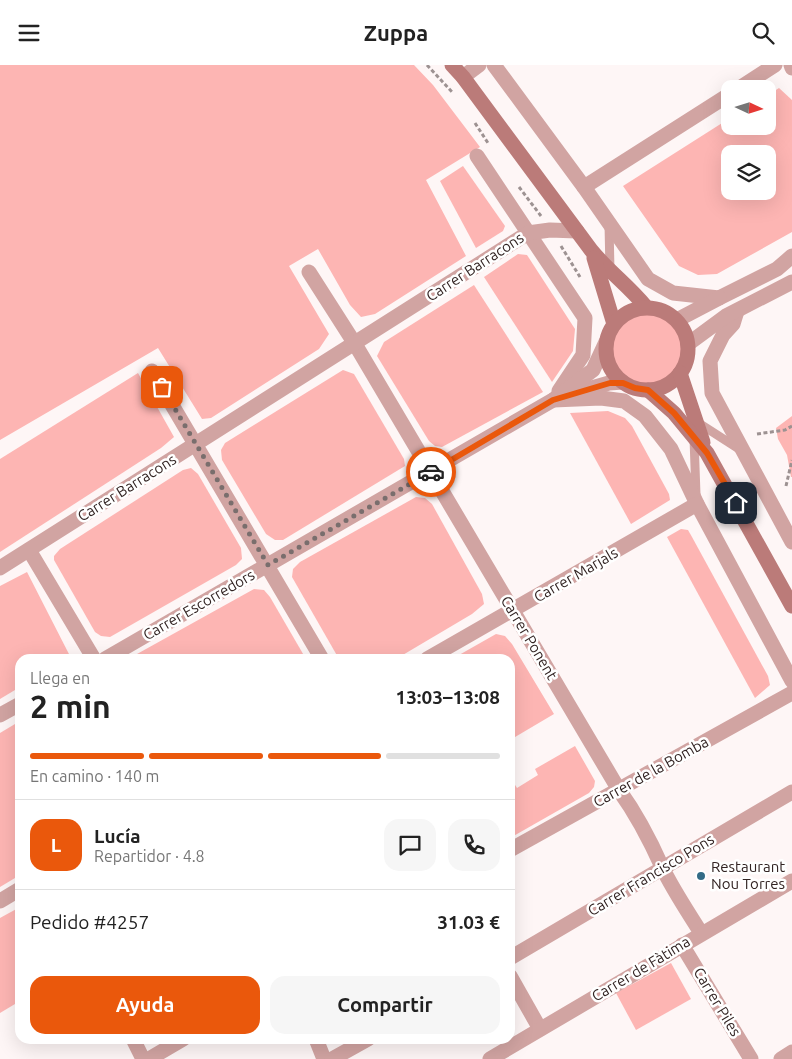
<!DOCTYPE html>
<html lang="es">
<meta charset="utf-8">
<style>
:root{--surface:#fff;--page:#f6f6f6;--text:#222;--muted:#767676;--line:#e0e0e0;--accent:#ea580c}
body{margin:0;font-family:Ubuntu,sans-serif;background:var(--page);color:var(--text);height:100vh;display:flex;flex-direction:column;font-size:19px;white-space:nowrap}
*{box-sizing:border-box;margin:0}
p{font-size:16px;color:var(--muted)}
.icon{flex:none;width:28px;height:28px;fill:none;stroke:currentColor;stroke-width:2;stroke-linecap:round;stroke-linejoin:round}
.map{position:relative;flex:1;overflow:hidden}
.side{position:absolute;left:15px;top:589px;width:500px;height:390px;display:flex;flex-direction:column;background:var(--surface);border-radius:15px;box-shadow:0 5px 20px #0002}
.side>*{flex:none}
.needle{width:32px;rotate:94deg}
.tools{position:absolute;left:721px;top:15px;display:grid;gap:10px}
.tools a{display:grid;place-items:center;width:55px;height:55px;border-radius:10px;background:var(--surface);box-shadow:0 5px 20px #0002;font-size:25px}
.pin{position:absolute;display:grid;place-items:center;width:42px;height:42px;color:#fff;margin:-21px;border-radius:10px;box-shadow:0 2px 8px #0006}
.courier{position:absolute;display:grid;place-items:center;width:50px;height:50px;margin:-25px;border:4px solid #ea580c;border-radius:50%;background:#fff;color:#222;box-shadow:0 1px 6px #0007}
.summary em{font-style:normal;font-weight:700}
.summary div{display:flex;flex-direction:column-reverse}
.summary{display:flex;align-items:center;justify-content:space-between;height:85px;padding:0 15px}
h1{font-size:32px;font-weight:700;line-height:38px}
.bar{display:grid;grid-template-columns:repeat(4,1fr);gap:8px 5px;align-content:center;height:60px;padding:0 15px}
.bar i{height:6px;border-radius:4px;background:var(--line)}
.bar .on{background:var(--accent)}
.bar p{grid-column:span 4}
.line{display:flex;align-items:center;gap:12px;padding:0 15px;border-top:1px solid var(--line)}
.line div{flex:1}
.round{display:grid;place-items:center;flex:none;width:52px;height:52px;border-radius:15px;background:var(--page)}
.button{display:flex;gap:10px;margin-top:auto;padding:10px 15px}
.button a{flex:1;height:58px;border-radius:15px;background:var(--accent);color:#fff;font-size:20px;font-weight:700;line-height:58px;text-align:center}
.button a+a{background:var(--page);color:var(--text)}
header{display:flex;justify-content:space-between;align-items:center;height:65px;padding:0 15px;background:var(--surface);font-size:22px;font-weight:700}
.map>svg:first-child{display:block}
.green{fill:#fdb5b3;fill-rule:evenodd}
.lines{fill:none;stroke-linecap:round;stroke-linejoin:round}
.path{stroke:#9d9292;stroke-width:3;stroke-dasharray:4 2.5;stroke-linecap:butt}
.lane{stroke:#d1a4a2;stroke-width:9}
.street{stroke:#d1a4a2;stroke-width:15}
.secondary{stroke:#bb7b79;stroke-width:15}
.done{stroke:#796e6d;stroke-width:5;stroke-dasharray:0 9}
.route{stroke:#ea580c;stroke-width:6}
.poi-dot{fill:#336b86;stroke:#fff;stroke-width:2}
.labels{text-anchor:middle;stroke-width:5;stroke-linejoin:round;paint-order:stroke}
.street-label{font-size:15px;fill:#322423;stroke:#fff}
.poi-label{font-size:15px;fill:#322423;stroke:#fff;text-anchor:start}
</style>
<header><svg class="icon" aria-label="menu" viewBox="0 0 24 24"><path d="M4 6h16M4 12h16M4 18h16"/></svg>Zuppa<svg class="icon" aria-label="search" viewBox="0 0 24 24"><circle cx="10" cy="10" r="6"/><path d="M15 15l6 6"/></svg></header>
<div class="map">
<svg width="792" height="994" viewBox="0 0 792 994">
<rect width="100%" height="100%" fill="#fef6f6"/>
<g class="green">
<path d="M 0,0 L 414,0 L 433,20 L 480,82 L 426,115 L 466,191 L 375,249 L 361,252 L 350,240 L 318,184 L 289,201 L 329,269 L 319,284 L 211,353 L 202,354 L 158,283 L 0,375 Z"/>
<path d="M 779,23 L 792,35 L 792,167 L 717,209 L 698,210 L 679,201 L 623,121 L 730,53 L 730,61 L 768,61 L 768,30 ZM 730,89 L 768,89 L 768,126 L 730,126 Z"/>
<path d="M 463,101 L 505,161 L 503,166 L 476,183 L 440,116 Z"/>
<path d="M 518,189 L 527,190 L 575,264 L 573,286 L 552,317 L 484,212 Z"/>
<path d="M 474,220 L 543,327 L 442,382 L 435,381 L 429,376 L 377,291 L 384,277 Z"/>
<circle cx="647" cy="284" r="41"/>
<path d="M 343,305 L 354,309 L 404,394 L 405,401 L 283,475 L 275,475 L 266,469 L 222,395 L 221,385 L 225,378 Z"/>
<path d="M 138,308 L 174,372 L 161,383 L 0,487 L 0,394 Z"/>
<path d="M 608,346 L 625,353 L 632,361 L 669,429 L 670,435 L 631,459 L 570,348 Z"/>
<path d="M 792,351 L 792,412 L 791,412 L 787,390 L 778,374 L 776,363 Z"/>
<path d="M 191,403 L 198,409 L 241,483 L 242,494 L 236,500 L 110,572 L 101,571 L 95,567 L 54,495 L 54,491 L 60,484 L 183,405 Z"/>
<path d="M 416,432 L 425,433 L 432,439 L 482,529 L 484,539 L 472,549 L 396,594 L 339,594 L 292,512 L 293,504 L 300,497 Z"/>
<path d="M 681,464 L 688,465 L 692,472 L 768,611 L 770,620 L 755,633 L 667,472 Z"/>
<path d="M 27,507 L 71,593 L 20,594 L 20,622 L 0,634 L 0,521 Z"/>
<path d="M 254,524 L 264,525 L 270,532 L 306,594 L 128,594 Z"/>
<path d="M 496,569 L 505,571 L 512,579 L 554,649 L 510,675 L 510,594 L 452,594 Z"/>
<path d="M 20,656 L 20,810 L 0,822 L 0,668 Z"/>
<path d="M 575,681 L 595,716 L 594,722 L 589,728 L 510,773 L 510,712 L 517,723 L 538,710 L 535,704 Z"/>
<path d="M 20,842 L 20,936 L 0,948 L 0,853 Z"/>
<path d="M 671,898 L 691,934 L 636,965 L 616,928 Z"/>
</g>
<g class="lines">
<g class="path">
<path d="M 427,0 L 452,27"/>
<path d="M 475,58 L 488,78"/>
<path d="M 519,122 L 541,151"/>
<path d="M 561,181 L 580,212"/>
<path d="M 757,369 L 785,365 L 792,361"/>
<path d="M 786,421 L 792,395"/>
</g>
<g class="lane">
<path d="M 609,159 L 610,206"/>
<path d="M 697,357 L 739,384"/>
<path d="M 694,373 L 696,430"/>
</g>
<g class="street">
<path d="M 494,0 L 584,122 L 648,214 L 673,228 L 719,233 L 777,204 L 792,191"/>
<path d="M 791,0 L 792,3"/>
<path d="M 463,12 L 479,0"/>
<path d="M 738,24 L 775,0"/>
<path d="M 477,91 L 585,253 L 583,290 L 559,326"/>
<path d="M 584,122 L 730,29"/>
<path d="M 309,207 L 355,279 L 619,725 C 637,750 650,775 662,802 C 673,825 688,847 701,868"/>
<path d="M 737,246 L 733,259 L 723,270 L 710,296 L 712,328 L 792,477"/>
<path d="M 677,255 L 719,233"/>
<path d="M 688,279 L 726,251 L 792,217"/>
<path d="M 152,306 L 322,594"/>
<path d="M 571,329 L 609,318 L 623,317"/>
<path d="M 553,335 L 601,333 L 624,336 L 645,351 L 671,384 L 697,439 L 792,616"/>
<path d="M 29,485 L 94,594"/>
<path d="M 0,503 L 528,168 L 550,165 L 577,166"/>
<path d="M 105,594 L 553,335 L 593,305 L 606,277"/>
<path d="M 427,594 L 697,439"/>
<path d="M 0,650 L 20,639"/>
<path d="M 510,785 L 792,628"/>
<path d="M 0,836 L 20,824"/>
<path d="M 682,880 L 751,994"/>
<path d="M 510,893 L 792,727"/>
<path d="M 510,911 L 540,964"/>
<path d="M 133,974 L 143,994"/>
<path d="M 316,974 L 324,994"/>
<path d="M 149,994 L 183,974"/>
<path d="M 332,994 L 368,974"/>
<path d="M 490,994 L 792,816"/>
<path d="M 781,994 L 792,987"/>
</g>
<g class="secondary">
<path d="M 452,0 L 463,12 L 591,185 C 608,206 629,221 646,242"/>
<path d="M 594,193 L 614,259"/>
<circle cx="647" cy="284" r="41"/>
<path d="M 680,308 L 703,377"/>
<path d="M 648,325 L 674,348 L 707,388 L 792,541"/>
</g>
</g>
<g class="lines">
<path class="done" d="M 162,322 L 268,500 L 431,407"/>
<path class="route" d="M 431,407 L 553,335 L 610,318 L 623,318 L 635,323 L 648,325 L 674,348 L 707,388 L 736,438"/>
</g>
<circle class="poi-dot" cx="701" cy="811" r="5"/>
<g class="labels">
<g class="street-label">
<text transform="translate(475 202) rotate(-33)" y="5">Carrer Barracons</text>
<text transform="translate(127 423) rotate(-32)" y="5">Carrer Barracons</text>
<text transform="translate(576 510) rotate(-30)" y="5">Carrer Marjals</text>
<text transform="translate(199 540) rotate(-30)" y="5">Carrer Escorredors</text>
<text transform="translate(529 573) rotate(59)" y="5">Carrer Ponent</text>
<text transform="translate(651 707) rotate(-29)" y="5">Carrer de la Bomba</text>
<text transform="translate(651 810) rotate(-31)" y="5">Carrer Francisco Pons</text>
<text transform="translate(641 904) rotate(-31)" y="5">Carrer de Fàtima</text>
<text transform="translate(717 937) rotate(59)" y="5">Carrer Piles</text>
</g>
<g class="poi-label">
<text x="711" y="807">Restaurant<tspan x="711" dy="17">Nou Torres</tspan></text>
</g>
</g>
</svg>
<div class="tools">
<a><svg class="needle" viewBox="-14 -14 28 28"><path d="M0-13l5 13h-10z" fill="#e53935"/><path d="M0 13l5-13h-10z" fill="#767676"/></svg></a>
<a><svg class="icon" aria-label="layers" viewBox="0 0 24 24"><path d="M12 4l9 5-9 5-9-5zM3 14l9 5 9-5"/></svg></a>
</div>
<div class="pin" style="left:162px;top:322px;background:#ea580c"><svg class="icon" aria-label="bag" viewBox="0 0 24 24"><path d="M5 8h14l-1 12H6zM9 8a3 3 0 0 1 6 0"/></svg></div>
<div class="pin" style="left:736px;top:438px;background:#1f2937"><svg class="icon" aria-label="home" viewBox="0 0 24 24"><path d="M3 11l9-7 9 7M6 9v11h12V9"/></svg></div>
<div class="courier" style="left:431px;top:407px"><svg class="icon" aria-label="car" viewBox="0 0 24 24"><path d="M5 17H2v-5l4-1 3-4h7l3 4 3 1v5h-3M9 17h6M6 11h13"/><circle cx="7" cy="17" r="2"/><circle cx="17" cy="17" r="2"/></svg></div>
<section class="side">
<div class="summary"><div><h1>2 min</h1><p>Llega en</p></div><em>13:03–13:08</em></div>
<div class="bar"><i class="on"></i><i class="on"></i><i class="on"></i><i></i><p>En camino · 140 m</p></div>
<div class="line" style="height:90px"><b class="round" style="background:var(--accent);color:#fff">L</b><div><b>Lucía</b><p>Repartidor · 4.8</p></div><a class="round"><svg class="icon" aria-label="chat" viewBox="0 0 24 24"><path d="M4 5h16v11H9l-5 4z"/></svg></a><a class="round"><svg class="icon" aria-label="phone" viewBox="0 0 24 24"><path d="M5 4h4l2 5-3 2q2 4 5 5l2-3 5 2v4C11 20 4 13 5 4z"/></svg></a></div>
<div class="line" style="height:65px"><div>Pedido #4257</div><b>31.03 €</b></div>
<div class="button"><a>Ayuda</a><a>Compartir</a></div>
</section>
</div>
